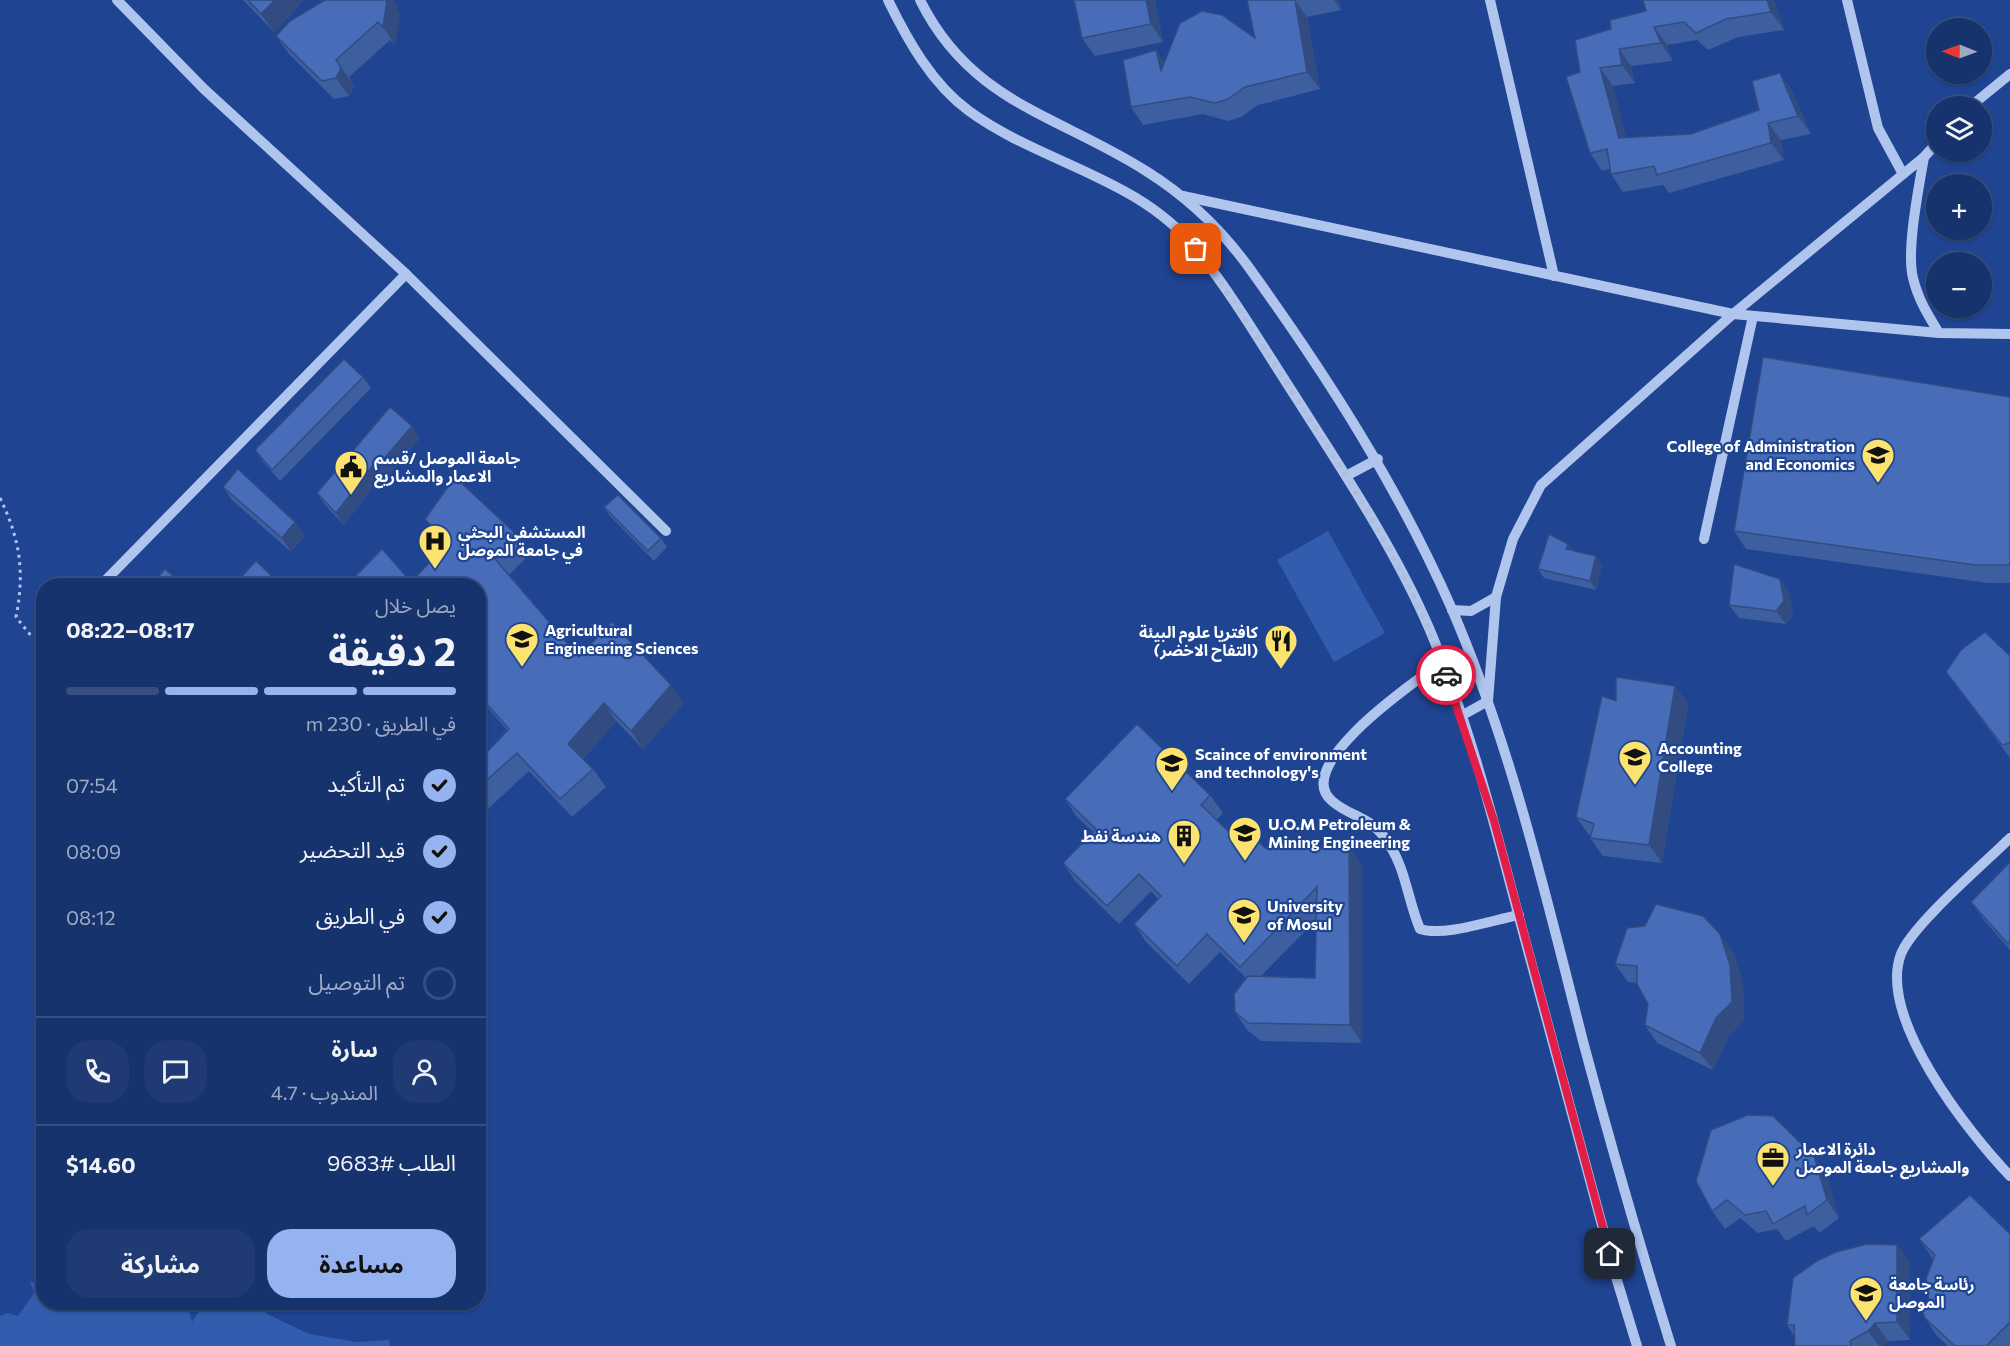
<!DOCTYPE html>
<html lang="ar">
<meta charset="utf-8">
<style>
:root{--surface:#17336e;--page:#203b73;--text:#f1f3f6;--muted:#9eaac2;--line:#364e81;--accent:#95b2f1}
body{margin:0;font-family:Commissioner,"Noto Sans Arabic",sans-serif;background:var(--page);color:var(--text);direction:rtl;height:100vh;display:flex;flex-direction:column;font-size:22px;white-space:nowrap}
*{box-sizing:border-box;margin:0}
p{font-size:20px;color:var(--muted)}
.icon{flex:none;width:33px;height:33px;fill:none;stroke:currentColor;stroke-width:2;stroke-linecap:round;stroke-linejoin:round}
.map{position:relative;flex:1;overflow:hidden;direction:ltr}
.sheet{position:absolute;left:36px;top:578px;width:450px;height:732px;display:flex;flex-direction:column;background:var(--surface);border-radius:24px;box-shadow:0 2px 4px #0004,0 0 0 2px var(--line);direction:rtl}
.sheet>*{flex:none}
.needle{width:39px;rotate:271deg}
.tools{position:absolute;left:1926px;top:18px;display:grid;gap:12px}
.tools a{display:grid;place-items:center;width:66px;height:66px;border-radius:50%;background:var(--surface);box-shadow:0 2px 4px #0004,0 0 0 2px var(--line);font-size:30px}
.pin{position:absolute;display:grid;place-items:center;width:51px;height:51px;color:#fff;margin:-26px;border-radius:12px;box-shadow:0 3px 9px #0006}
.courier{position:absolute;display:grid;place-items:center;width:60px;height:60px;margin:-30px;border:4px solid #e11d48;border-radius:50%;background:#fff;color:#222;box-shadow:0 2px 8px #0007}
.overview em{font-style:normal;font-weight:700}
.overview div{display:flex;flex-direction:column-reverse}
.overview{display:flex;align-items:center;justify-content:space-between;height:102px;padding:0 30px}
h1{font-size:39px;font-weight:700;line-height:45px}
.bar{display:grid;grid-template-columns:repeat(4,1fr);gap:9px 6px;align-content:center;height:72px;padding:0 30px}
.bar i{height:8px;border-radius:4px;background:var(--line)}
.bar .active{background:var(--accent)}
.bar p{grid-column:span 4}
.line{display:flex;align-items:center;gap:15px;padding:0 30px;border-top:2px solid var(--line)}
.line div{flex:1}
.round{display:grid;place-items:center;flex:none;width:63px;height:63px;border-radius:24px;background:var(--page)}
ol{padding:0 30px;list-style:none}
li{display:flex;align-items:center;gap:18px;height:66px}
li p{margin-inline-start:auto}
li .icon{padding:6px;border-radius:50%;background:var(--accent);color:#111;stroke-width:4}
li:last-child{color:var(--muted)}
li i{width:33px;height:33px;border:3px solid var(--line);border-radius:50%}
.cta{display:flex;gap:12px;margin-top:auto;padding:12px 30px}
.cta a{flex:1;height:69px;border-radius:24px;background:var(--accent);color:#111;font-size:24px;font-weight:700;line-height:69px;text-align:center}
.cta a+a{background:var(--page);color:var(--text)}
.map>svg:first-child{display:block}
.green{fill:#325daf}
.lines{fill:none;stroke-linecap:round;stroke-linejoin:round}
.path{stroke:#b0c5ee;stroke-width:3;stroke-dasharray:3 4.5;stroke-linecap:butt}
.minor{stroke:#b0c5ee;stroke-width:10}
.wall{fill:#3d5e9f;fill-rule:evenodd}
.shaded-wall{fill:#324c82}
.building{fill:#476db9;stroke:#324c82;stroke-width:1.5}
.done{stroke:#b1bed9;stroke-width:6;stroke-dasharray:0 10.8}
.route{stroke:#e11d48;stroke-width:8}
.labels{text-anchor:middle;stroke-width:4.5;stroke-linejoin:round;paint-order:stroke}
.poi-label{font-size:16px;font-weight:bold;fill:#fff;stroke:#1f4492;text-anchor:start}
</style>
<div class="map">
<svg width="2010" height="1346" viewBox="0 0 2010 1346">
<rect width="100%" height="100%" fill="#1f4492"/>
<g class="green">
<path d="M 1328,531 L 1385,633 L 1334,662 L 1277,560 Z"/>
<path d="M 30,1281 L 40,1285 L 43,1282 L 44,1302 L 182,1302 L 190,1314 L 192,1322 L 205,1302 L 274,1302 L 265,1313 L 309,1334 L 357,1342 L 389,1340 L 390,1346 L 0,1346 L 0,1316 L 7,1313 L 18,1316 L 34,1293 Z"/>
</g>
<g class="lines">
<path class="path" d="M 0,498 C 20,539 25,572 16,617 L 32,637"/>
<g class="minor">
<path d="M 117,0 L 204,89 L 406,274 L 666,531"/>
<path d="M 888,0 C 908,41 932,84 969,111 C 1042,164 1138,177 1196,249 C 1233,295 1263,347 1295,396 C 1342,470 1394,547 1429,628 C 1469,722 1494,823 1520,921 C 1552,1040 1584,1158 1616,1277 L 1637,1346"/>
<path d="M 920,0 C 971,103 1058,115 1146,171 C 1186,196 1222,230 1250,269 C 1327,376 1398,487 1451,607 C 1512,748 1546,897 1584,1045 C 1611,1146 1640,1246 1671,1346"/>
<path d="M 1490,0 L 1554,276"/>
<path d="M 1847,0 L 1878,128 L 1903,174"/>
<path d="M 1971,106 L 2010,74"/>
<path d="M 1924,157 C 1919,187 1906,250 1913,278 C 1918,299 1928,315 1939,333 L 2010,334"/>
<path d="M 1183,196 L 1733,314 L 1939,333"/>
<path d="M 1346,476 L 1378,459"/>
<path d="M 1704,539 L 1753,316"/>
<path d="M 101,585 L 406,274"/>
<path d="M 1452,610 L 1471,611 L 1496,597"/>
<path d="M 40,647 L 44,643"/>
<path d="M 1442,662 C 1416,681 1290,766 1332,801 C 1353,819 1371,815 1389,844 C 1406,870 1408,901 1420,929 C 1445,937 1492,920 1519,915"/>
<path d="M 1461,716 L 1488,701 L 1496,597 L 1513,539 L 1541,485 L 1733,314 L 1924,157 L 1936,144"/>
<path d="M 2010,838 C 1985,863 1912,925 1901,954 C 1877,1018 1969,1133 2010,1176"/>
</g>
</g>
<g class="wall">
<path d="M 243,0 L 304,0 L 274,32 Z"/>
<path d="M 1074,0 L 1155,0 L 1163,42 L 1095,56 L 1082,38 Z"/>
<path d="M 1247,0 L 1339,0 L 1341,10 L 1307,17 L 1320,89 L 1258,105 L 1241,117 L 1228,121 L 1203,114 L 1143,125 L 1131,107 L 1164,62 L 1255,38 Z"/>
<path d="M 1774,0 L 1784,30 L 1738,37 L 1708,50 L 1697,40 L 1667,45 L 1673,61 L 1631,66 L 1635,83 L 1613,86 L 1626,138 L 1691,134 L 1759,110 L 1780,73 L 1792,91 L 1811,134 L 1781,140 L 1784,160 L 1669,193 L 1663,185 L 1623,192 L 1611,174 L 1610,169 L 1602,171 L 1590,153 L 1580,72 L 1575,40 Z"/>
<path d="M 400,14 L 395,45 L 390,40 L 349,77 L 354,86 L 349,96 L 334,99 L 289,54 L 276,36 Z"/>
<path d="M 363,377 L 371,388 L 280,481 L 263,462 L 255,450 Z"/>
<path d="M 2010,397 L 2010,583 L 1988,583 L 1746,549 L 1734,531 Z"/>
<path d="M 420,438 L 384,480 L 381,476 L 344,525 L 325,505 L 317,493 Z"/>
<path d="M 223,487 L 305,535 L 291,552 L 232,500 Z"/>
<path d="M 604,507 L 661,538 L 667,547 L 654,561 L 610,516 Z"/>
<path d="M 425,519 L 518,536 L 530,554 L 509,575 L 579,657 L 684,703 L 643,749 L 616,721 L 583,759 L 593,769 L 606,787 L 572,817 L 529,771 L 478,818 L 478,743 L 487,752 L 507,730 L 478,697 L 478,585 L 411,582 L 446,545 L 438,537 Z"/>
<path d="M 1568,544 L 1573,551 L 1602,565 L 1596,590 L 1544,578 L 1538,569 Z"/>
<path d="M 1780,579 L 1789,592 L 1793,615 L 1786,624 L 1739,618 L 1729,605 Z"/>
<path d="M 276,580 L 279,584 L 279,585 L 234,585 Z"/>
<path d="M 2010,656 L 2010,758 L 1946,672 Z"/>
<path d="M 1675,686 L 1688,704 L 1662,863 L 1603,856 L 1590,838 L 1591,836 L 1589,835 L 1576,817 L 1616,701 Z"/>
<path d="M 1210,795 L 1223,813 L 1216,820 L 1228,831 L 1265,848 L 1349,847 L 1362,865 L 1362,1043 L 1261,1041 L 1247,1030 L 1235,1012 L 1246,978 L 1220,952 L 1189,984 L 1146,942 L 1134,924 L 1158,899 L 1151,891 L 1119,924 L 1075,881 L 1063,863 L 1093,832 L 1077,817 L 1065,799 ZM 1317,919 L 1315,978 L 1260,977 Z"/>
<path d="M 2010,862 L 2010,950 L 1984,920 L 1971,902 Z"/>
<path d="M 1733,951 L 1743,983 L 1744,1020 L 1729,1036 L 1713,1070 L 1657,1043 L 1645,1025 L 1648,1004 L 1637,983 L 1628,982 L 1615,964 Z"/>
<path d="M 1826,1174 L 1839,1218 L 1819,1233 L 1814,1226 L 1786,1241 L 1777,1229 L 1758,1233 L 1740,1218 L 1725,1229 L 1712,1211 L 1696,1181 Z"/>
<path d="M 2010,1234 L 2010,1346 L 1948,1346 L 1937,1336 L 1925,1318 L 1929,1303 L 1933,1259 L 1919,1239 Z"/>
<path d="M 1897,1245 L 1910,1263 L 1910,1340 L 1888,1341 L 1883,1346 L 1795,1346 L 1794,1336 L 1787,1325 Z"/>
</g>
<g class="shaded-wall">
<path d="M 275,0 L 304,0 L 274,32 L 261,14 Z"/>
<path d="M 387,0 L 394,0 L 400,14 L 395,45 L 383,27 Z"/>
<path d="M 1146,0 L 1155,0 L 1163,42 L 1151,24 Z"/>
<path d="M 1295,0 L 1307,17 L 1320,89 L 1307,72 Z"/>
<path d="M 1334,0 L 1339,0 L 1341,10 Z"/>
<path d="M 1767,0 L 1774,0 L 1784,30 L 1771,12 Z"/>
<path d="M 1654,27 L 1667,45 L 1673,61 L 1661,43 Z"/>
<path d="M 1619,49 L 1631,66 L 1635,83 L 1622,65 Z"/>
<path d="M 1156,50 L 1169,68 L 1161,71 Z"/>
<path d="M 336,60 L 354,86 L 349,96 L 336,78 Z"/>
<path d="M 1600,68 L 1613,86 L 1631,156 L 1619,138 Z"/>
<path d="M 1780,73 L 1792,91 L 1811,134 L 1798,116 Z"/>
<path d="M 1768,123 L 1781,140 L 1784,160 L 1771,143 Z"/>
<path d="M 412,426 L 420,438 L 384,480 L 376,468 Z"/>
<path d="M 373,465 L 381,476 L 344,525 L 336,513 Z"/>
<path d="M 295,522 L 305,535 L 291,552 L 282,538 Z"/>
<path d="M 1568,544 L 1575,554 L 1566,549 Z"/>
<path d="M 1596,556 L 1602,565 L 1596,590 L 1590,581 Z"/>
<path d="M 1780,579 L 1789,592 L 1793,615 L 1786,624 L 1776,611 Z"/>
<path d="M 671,685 L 684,703 L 643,749 L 631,731 Z"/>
<path d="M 1675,686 L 1688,704 L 1662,863 L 1649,845 Z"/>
<path d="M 604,703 L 616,721 L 580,762 L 568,744 Z"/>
<path d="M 1349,847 L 1362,865 L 1362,1043 L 1350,1025 Z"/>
<path d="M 1720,934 L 1733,951 L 1743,983 L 1744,1020 L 1729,1036 L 1713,1070 L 1700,1053 Z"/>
<path d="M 1814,1156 L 1826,1174 L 1839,1218 L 1827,1200 Z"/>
<path d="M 1897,1245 L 1910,1263 L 1910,1340 L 1897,1322 Z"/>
<path d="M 1875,1323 L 1888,1341 L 1883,1346 L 1879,1346 L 1868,1331 Z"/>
</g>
<g class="building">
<path d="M 248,0 L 275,0 L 261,14 Z"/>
<path d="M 325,0 L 387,0 L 383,27 L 378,22 L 336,60 L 341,68 L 336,78 L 322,81 L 276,36 L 290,21 Z"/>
<path d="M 1074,0 L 1146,0 L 1151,24 L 1082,38 Z"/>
<path d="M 1247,0 L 1295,0 L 1307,72 L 1245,87 L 1228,99 L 1215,103 L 1190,97 L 1131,107 L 1123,60 L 1156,50 L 1161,71 L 1180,23 L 1202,11 L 1222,15 L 1255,38 Z"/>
<path d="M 1643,0 L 1767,0 L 1771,12 L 1726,19 L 1696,33 L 1684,22 L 1654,27 L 1661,43 L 1619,49 L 1622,65 L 1600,68 L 1619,138 L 1691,134 L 1759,110 L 1752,81 L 1780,73 L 1798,116 L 1768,123 L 1771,143 L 1657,175 L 1654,166 L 1611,174 L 1607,149 L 1590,153 L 1566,77 L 1580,72 L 1575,40 L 1611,29 L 1610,20 L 1646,11 Z"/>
<path d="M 1763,357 L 2010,397 L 2010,562 L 2009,565 L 1975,565 L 1734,531 Z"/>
<path d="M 344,359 L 363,377 L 272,470 L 255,450 Z"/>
<path d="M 390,407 L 412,426 L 376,468 L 373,465 L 336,513 L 317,493 Z"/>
<path d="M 238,469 L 295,522 L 282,538 L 223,487 Z"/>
<path d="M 455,477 L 518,536 L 495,559 L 579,657 L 612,622 L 671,685 L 631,731 L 604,703 L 568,744 L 593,769 L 560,799 L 517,753 L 478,788 L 478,743 L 487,752 L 509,729 L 478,694 L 478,585 L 347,585 L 382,549 L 411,582 L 448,543 L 425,519 Z"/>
<path d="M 618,495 L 661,538 L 648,551 L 604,507 Z"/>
<path d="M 1549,534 L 1568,544 L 1566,549 L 1596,556 L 1590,581 L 1538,569 Z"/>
<path d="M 256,561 L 276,580 L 270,585 L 234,585 Z"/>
<path d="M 1734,564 L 1780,579 L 1784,601 L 1776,611 L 1729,605 Z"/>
<path d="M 165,569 L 183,585 L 151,585 Z"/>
<path d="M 1985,632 L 2010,656 L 2010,743 L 2002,745 L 1946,672 L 1961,650 Z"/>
<path d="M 1616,677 L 1675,686 L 1649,845 L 1590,838 L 1594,824 L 1576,817 L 1602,696 L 1616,701 Z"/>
<path d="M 1137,724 L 1210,795 L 1201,805 L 1228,831 L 1238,821 L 1265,848 L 1349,847 L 1350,1025 L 1248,1023 L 1235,1012 L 1234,994 L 1248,976 L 1315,978 L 1317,887 L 1240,967 L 1207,934 L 1177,966 L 1134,924 L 1161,896 L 1139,874 L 1107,906 L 1063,863 L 1096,829 L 1065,799 Z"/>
<path d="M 2010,862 L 2010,940 L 2008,944 L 1971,902 Z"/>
<path d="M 1656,904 L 1703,916 L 1720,934 L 1730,965 L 1732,1002 L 1716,1018 L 1700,1053 L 1645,1025 L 1648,1004 L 1637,984 L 1637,966 L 1615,964 L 1627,928 L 1645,926 Z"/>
<path d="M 1748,1115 L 1773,1116 L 1814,1156 L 1827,1200 L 1807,1215 L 1805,1206 L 1773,1224 L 1766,1211 L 1745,1215 L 1727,1200 L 1712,1211 L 1696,1181 L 1711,1130 Z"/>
<path d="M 1970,1195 L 2010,1234 L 2010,1322 L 1986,1346 L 1955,1346 L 1925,1318 L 1922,1310 L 1929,1303 L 1926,1279 L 1935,1255 L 1919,1239 Z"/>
<path d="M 1867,1244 L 1897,1245 L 1897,1322 L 1875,1323 L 1868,1331 L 1850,1341 L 1851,1346 L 1795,1346 L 1794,1325 L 1787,1325 L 1793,1278 L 1817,1261 L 1836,1252 Z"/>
</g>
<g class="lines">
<path class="done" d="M 1196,249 C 1237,304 1273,363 1311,421 C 1362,501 1415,584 1446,675"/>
<path class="route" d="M 1446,675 L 1494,821 L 1610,1254"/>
</g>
<defs>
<g id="university-pin" transform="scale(1.725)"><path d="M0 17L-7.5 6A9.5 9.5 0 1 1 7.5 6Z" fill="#fce370" stroke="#1f4492"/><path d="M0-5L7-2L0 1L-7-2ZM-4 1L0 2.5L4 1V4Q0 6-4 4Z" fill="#111"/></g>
<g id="civic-pin" transform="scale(1.725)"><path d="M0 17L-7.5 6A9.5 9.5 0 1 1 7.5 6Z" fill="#fce370" stroke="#1f4492"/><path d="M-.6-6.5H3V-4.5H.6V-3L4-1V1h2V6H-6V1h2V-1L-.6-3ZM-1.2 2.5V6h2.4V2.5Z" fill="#111"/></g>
<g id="hospital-pin" transform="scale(1.725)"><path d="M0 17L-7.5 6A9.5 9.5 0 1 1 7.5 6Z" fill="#fce370" stroke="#1f4492"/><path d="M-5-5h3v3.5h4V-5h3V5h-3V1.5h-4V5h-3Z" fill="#111"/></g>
<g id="restaurant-pin" transform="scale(1.725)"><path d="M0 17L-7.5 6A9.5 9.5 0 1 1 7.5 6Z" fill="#fce370" stroke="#1f4492"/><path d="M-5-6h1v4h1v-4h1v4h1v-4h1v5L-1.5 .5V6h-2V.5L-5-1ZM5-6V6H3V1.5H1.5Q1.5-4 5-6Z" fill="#111"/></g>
<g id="building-pin" transform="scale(1.725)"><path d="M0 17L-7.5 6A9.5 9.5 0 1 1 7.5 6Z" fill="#fce370" stroke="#1f4492"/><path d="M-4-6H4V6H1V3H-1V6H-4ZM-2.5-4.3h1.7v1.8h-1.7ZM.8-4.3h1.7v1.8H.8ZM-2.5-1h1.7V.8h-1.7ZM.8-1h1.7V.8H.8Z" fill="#111"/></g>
<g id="office-pin" transform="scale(1.725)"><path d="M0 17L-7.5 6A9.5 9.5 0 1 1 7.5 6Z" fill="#fce370" stroke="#1f4492"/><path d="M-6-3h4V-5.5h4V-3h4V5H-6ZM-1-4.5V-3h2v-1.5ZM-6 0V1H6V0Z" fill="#111"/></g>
</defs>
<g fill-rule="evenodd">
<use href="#university-pin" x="1878" y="455"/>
<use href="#civic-pin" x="351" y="467"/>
<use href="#hospital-pin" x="435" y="541"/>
<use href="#university-pin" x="522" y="639"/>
<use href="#restaurant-pin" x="1281" y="641"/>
<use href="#university-pin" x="1635" y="757"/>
<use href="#university-pin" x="1172" y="763"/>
<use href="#university-pin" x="1245" y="833"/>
<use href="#building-pin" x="1184" y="836"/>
<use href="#university-pin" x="1244" y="915"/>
<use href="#office-pin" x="1773" y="1158"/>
<use href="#university-pin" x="1866" y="1293"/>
</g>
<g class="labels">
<g class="poi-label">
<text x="1855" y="452" text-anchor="end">College of Administration<tspan x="1855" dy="18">and Economics</tspan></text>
<text x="374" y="464">جامعة الموصل /قسم<tspan x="374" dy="18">الاعمار والمشاريع</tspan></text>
<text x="458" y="538">المستشفى البحثي<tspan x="458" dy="18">في جامعة الموصل</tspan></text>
<text x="545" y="636">Agricultural<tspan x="545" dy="18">Engineering Sciences</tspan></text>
<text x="1258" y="638" text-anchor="end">كافتريا علوم البيئة<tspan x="1258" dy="18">(التفاح الاخضر)</tspan></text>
<text x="1658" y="754">Accounting<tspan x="1658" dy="18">College</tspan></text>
<text x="1195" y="760">Scaince of environment<tspan x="1195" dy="18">and technology's</tspan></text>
<text x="1268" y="830">U.O.M Petroleum &amp;<tspan x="1268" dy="18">Mining Engineering</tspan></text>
<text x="1161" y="842" text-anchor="end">هندسة نفط</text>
<text x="1267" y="912">University<tspan x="1267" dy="18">of Mosul</tspan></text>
<text x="1796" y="1155">دائرة الاعمار<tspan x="1796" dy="18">والمشاريع جامعة الموصل</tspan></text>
<text x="1889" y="1290">رئاسة جامعة<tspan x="1889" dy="18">الموصل</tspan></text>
</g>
</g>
</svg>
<div class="tools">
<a><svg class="needle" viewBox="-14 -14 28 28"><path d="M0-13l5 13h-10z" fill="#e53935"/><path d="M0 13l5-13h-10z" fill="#9eaac2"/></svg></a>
<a><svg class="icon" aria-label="layers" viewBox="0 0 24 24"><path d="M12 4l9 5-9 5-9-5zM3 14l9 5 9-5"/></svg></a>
<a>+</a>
<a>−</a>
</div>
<div class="pin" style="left:1196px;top:249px;background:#ea580c"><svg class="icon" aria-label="bag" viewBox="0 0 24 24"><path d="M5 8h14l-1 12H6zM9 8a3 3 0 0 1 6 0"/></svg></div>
<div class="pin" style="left:1610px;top:1254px;background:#1f2937"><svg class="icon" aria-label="home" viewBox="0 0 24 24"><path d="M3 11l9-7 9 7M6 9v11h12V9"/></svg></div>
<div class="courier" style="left:1446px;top:675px"><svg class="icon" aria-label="car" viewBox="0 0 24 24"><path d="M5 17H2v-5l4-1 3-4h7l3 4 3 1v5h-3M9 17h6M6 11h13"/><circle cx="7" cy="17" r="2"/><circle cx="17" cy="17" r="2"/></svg></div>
<section class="sheet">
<div class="overview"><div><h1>2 دقيقة</h1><p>يصل خلال</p></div><em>08:17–08:22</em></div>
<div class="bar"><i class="active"></i><i class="active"></i><i class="active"></i><i></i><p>في الطريق · 230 m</p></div>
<ol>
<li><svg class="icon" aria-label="check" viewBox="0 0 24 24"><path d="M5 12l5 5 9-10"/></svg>تم التأكيد<p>07:54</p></li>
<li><svg class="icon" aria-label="check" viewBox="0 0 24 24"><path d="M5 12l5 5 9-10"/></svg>قيد التحضير<p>08:09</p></li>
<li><svg class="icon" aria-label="check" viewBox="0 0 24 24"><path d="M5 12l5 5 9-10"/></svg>في الطريق<p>08:12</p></li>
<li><i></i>تم التوصيل</li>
</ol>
<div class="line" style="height:108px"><a class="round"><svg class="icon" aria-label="person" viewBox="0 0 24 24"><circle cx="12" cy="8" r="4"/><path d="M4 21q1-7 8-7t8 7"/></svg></a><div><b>سارة</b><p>المندوب · 4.7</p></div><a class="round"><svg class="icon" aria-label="chat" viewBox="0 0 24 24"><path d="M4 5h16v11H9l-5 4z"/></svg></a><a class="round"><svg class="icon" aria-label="phone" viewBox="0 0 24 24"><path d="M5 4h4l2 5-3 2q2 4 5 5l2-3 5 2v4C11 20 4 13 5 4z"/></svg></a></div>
<div class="line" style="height:78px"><div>الطلب #9683</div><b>$14.60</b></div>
<div class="cta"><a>مساعدة</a><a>مشاركة</a></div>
</section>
</div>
